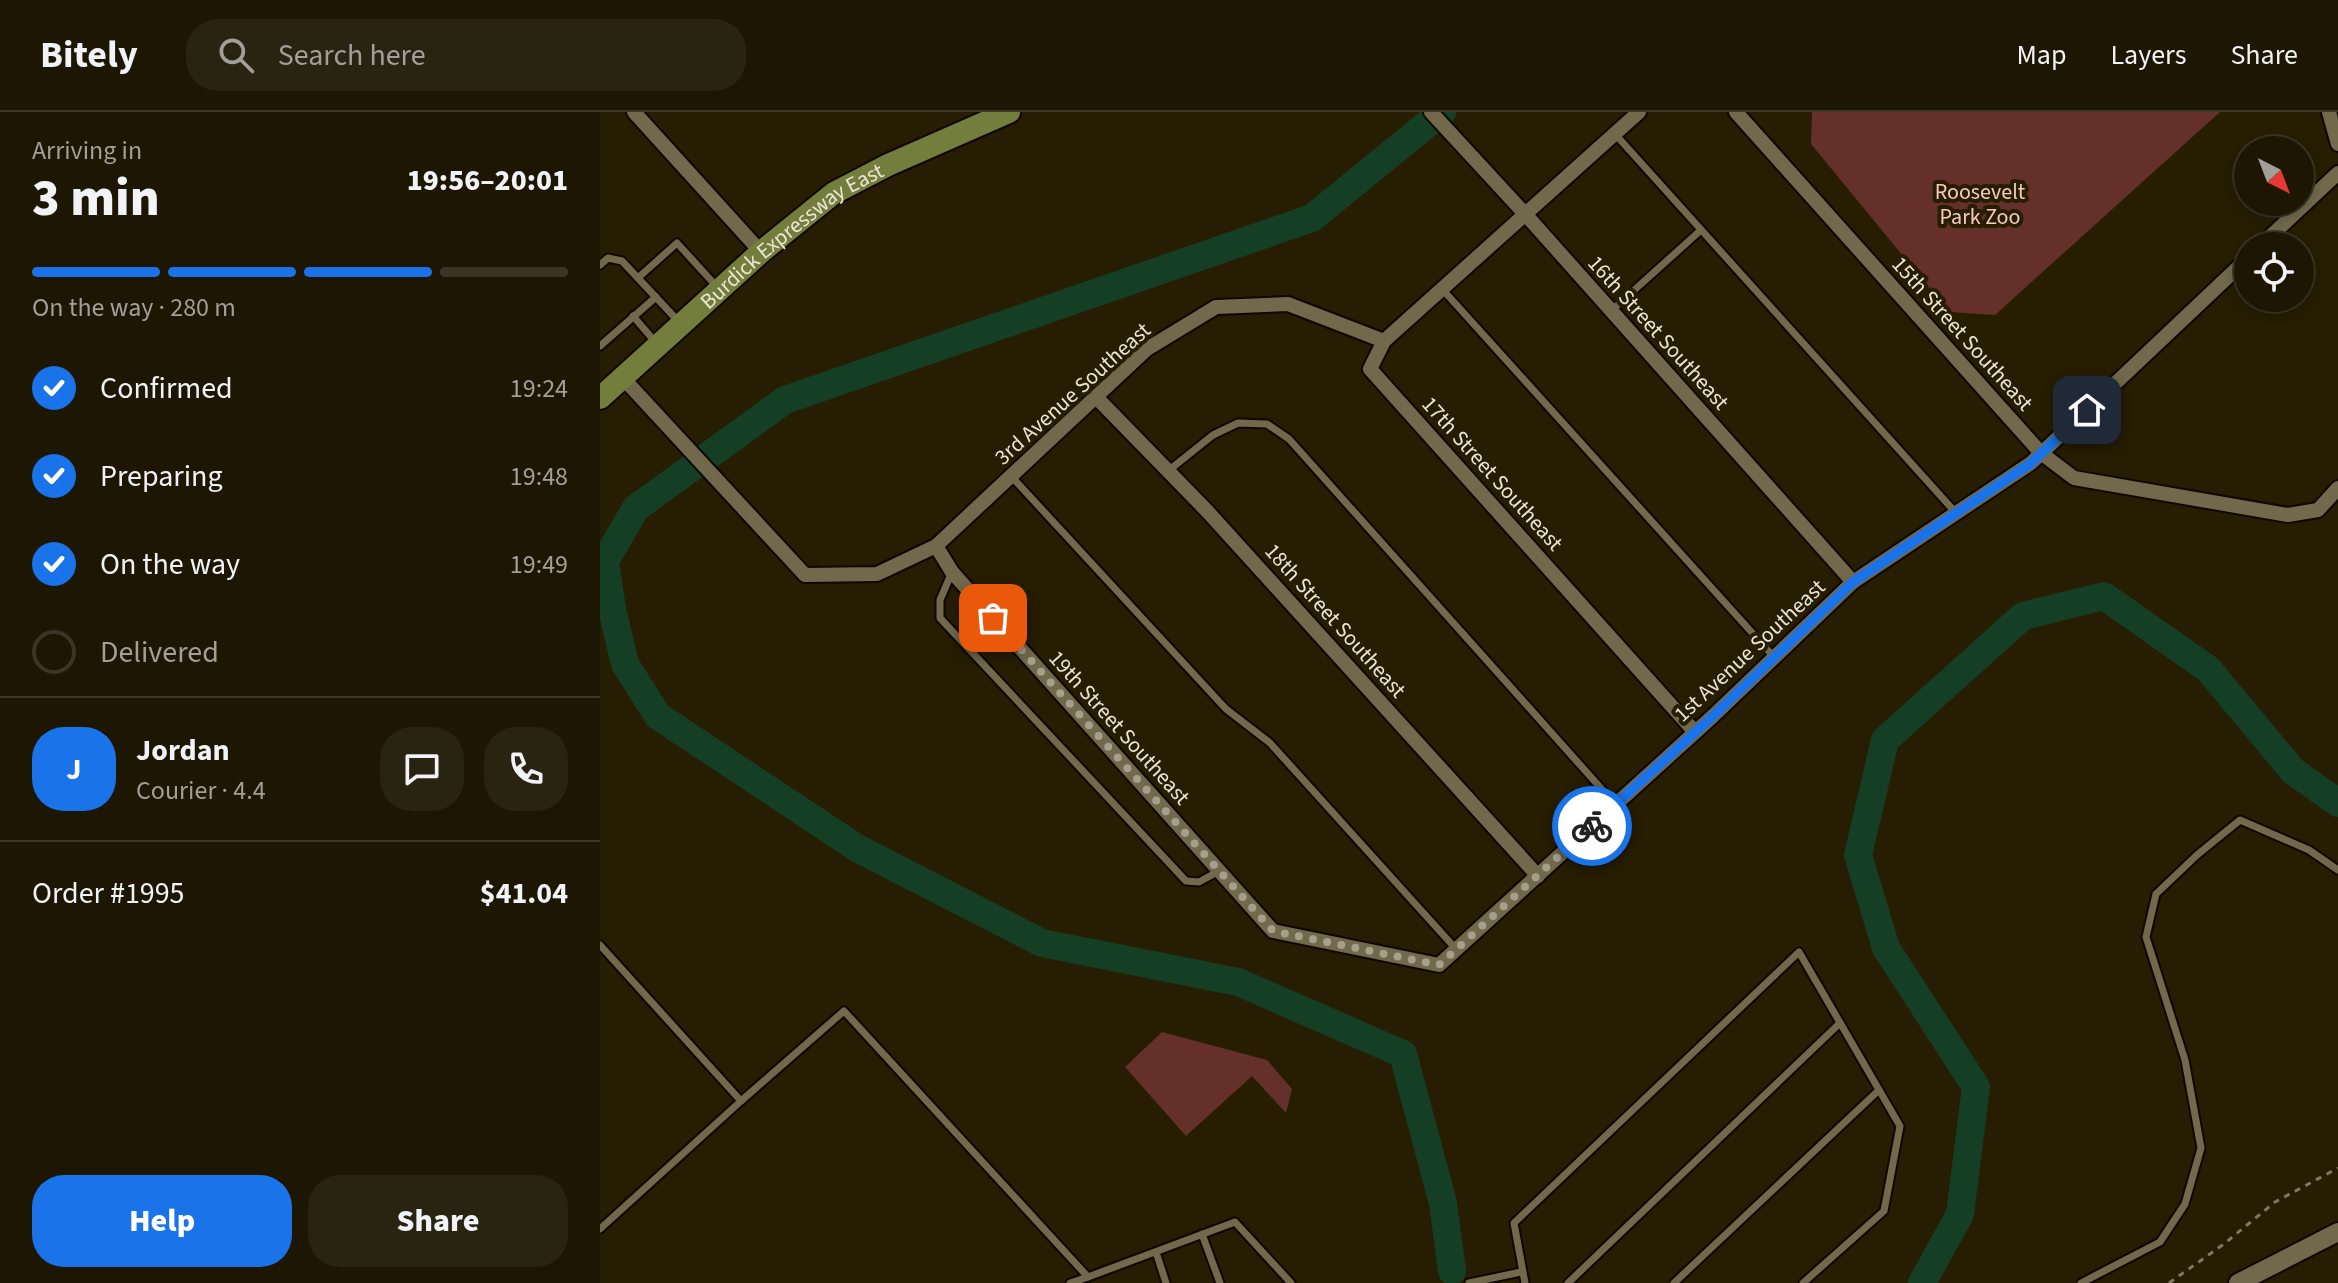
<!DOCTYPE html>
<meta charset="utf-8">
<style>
:root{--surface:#1c1602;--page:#292311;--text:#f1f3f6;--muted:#a09f99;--line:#3a3524;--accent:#1a73e8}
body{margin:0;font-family:"Source Sans 3",sans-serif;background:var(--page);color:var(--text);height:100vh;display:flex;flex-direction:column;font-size:30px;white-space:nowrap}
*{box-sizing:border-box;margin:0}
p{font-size:26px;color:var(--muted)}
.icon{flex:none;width:44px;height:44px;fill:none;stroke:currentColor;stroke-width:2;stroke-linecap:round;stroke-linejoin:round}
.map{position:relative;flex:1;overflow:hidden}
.details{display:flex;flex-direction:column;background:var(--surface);width:600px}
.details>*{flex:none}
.needle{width:52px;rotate:138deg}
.tools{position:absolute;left:1634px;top:24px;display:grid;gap:16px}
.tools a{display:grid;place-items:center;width:80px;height:80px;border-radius:50%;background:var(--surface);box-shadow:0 4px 12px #0003,0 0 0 2px var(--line);font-size:40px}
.pin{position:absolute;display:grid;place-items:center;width:68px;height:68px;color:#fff;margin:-34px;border-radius:16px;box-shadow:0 4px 12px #0006}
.courier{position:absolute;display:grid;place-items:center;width:80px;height:80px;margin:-40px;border:6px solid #1a73e8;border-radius:50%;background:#fff;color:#222;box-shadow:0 2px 10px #0007}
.headline em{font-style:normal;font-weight:800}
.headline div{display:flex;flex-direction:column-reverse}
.headline{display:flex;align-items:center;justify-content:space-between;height:136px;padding:0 32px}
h1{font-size:52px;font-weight:800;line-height:60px}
.bar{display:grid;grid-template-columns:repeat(4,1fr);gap:12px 8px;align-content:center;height:96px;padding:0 32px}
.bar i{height:10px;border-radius:6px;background:var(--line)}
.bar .current{background:var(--accent)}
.bar p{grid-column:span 4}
.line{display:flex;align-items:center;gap:20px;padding:0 32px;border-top:2px solid var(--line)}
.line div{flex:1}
.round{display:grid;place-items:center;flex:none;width:84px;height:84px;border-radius:32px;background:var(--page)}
ol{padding:0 32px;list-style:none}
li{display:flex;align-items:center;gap:24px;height:88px}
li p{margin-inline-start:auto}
li .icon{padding:8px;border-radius:50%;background:var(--accent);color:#fff;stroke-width:4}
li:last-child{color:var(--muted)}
li i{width:44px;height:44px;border:4px solid var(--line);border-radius:50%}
.button{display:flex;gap:16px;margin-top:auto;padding:16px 32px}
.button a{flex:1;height:92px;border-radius:32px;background:var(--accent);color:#fff;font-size:32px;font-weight:800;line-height:92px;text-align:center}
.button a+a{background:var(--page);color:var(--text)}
header{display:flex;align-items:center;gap:48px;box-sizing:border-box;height:112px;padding:0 40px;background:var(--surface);border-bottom:2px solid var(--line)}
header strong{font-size:38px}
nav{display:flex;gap:44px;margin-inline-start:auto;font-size:28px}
.search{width:560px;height:72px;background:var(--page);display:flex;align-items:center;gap:20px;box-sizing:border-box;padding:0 28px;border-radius:32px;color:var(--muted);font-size:30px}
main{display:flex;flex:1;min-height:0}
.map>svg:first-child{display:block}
.green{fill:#653029}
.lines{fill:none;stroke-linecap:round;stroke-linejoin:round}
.river{stroke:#153f25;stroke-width:28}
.lane-casing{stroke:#0f0700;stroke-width:11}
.street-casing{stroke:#0f0700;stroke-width:18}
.secondary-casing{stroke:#0f0700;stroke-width:22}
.primary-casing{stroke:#0f0700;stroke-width:26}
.path{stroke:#807863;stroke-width:3;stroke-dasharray:6 6;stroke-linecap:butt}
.lane{stroke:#72684c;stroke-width:7}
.street{stroke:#72684c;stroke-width:14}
.secondary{stroke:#72684c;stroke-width:18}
.primary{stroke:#747e3c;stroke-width:22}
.done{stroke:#a69f8c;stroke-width:8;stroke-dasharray:0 14.4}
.route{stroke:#1a73e8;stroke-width:10}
.labels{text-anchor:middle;stroke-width:8;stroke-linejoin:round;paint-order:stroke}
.park-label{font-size:22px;fill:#f7c8c0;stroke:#261d03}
.street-label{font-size:22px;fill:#ebe5d6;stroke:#261d03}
</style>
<header>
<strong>Bitely</strong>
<div class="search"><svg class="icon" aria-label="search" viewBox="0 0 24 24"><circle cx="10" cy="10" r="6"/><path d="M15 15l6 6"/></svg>Search here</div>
<nav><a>Map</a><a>Layers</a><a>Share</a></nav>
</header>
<main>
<section class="details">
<div class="headline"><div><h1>3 min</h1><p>Arriving in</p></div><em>19:56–20:01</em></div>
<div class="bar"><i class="current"></i><i class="current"></i><i class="current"></i><i></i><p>On the way · 280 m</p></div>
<ol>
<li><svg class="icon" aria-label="check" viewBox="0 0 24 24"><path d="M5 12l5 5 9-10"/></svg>Confirmed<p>19:24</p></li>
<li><svg class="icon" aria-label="check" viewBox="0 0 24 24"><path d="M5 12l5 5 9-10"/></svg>Preparing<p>19:48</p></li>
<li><svg class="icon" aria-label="check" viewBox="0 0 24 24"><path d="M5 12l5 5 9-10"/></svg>On the way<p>19:49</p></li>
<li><i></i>Delivered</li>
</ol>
<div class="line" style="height:144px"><b class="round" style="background:var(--accent);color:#fff">J</b><div><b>Jordan</b><p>Courier · 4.4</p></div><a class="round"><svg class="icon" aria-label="chat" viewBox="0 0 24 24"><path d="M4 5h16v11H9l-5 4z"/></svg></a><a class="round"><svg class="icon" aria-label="phone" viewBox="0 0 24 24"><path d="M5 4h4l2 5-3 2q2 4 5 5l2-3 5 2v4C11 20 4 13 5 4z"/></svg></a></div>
<div class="line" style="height:104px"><div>Order #1995</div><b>$41.04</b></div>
<div class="button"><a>Help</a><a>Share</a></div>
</section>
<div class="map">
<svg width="1738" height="1171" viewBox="0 0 1738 1171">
<rect width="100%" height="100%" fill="#261d03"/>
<g class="green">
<path d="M 1212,0 L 1620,0 L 1395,203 L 1349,200 L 1211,32 Z"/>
<path d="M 562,920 L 667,948 L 692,977 L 686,1001 L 652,964 L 586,1024 L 525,955 Z"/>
</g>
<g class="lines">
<g class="river">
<path d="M 842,0 L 712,106 L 185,288 L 36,396 L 5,449 L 12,497 L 25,552 L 58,604 L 257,736 L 442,831 L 638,870 L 803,942 L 843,1091 L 852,1159"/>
<path d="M 1322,1171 L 1360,1102 L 1376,975 L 1286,836 L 1258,743 L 1285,628 L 1423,504 L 1504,484 L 1608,557 L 1693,659 L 1738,691"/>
</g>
<g class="lane-casing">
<g id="lane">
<path d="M 1015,22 L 1356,401"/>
<path d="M 0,153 L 8,146 L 22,149 L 80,211"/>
<path d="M 39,165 L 77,131 L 118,176"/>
<path d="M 843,178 L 1174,545"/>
<path d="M 1011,199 L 1101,118"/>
<path d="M 33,204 L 57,232"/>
<path d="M 0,234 L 56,185"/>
<path d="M 568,359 L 613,323 L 638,311 L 667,312 L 689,327 L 1015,692"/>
<path d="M 411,364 L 626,597 L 670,631 L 856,837"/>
<path d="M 352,460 L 340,488 L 340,506 L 586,769 L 599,770 L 619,759"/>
<path d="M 0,833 L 141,989 L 0,1117"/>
<path d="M 141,989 L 244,899 L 488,1165 L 470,1171"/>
<path d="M 602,1122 L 620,1171"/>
<path d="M 556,1140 L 566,1171"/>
<path d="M 488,1165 L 635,1110 L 691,1171"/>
<path d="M 869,1171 L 921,1160"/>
<path d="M 925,1171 L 914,1111 L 1199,840 L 1300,1014 L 1284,1099 L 1203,1171"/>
<path d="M 968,1171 L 1240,911"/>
<path d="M 1074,1171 L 1279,978"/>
<path d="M 1481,1171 L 1560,1130 L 1585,1092 L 1601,1036 L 1585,948 L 1546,825 L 1556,782 L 1597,743 L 1640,708 L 1709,738 L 1738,758"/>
</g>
</g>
<g class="street-casing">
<g id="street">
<path d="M 34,0 L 161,140"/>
<path d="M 831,0 L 926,103 L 1253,470"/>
<path d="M 1039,0 L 784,229 L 770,257 L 1095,620"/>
<path d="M 1136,0 L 1441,341 L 1474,366 L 1688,403 L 1718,398 L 1738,376"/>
<path d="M 1729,0 L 1738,32"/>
<path d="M 1660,134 L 1738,61"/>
<path d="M 23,266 L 205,463 L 277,462 L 336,434 L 547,237 L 616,195 L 688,192 L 784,229"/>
<path d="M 497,286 L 608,400 L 938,764"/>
<path d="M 336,434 L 352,460 L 673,819 L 839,853 L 1113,604 L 1253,470 L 1431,351 L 1648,146"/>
</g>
</g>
<g class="secondary-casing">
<path id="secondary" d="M 1638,1171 L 1738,1120"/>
</g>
<g class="primary-casing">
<g id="primary">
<path id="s1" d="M 0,286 L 161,140 L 234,81 L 288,53 L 409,0"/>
</g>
</g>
<path class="path" d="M 1569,1171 L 1624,1132 L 1675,1090 L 1738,1056"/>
<use href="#lane" class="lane"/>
<use href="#street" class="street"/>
<use href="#secondary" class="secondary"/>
<use href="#primary" class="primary"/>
</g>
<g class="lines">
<path class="done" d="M 393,506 L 673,819 L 839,853 L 992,714"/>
<path class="route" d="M 992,714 L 1113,604 L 1253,470 L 1431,351 L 1487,298"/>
</g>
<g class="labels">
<g class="park-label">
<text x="1380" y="87">Roosevelt<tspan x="1380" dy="25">Park Zoo</tspan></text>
</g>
<g class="street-label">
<text dy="8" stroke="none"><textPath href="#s1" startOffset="252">Burdick Expressway East</textPath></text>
<text transform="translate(1059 220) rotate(48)" y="8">16th Street Southeast</text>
<text transform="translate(1363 221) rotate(48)" y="8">15th Street Southeast</text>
<text transform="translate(472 281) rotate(-42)" y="8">3rd Avenue Southeast</text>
<text transform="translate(893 361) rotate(48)" y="8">17th Street Southeast</text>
<text transform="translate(736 508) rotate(48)" y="8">18th Street Southeast</text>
<text transform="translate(1149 538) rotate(-43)" y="8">1st Avenue Southeast</text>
<text transform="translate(520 615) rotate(48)" y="8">19th Street Southeast</text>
</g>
</g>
</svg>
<div class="tools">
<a><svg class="needle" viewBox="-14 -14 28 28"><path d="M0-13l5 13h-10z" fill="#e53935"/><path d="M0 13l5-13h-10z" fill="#a09f99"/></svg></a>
<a><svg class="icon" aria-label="locate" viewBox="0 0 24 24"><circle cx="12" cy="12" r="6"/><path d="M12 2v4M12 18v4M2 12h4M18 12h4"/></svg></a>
</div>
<div class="pin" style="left:393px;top:506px;background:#ea580c"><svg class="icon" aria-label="bag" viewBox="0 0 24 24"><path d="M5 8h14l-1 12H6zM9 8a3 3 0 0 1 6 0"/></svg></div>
<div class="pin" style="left:1487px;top:298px;background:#1f2937"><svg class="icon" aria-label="home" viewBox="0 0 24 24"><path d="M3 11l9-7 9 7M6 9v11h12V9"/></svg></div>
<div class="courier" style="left:992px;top:714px"><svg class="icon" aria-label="bike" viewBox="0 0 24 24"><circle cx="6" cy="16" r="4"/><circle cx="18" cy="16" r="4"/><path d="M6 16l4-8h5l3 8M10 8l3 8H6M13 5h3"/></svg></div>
</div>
</main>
